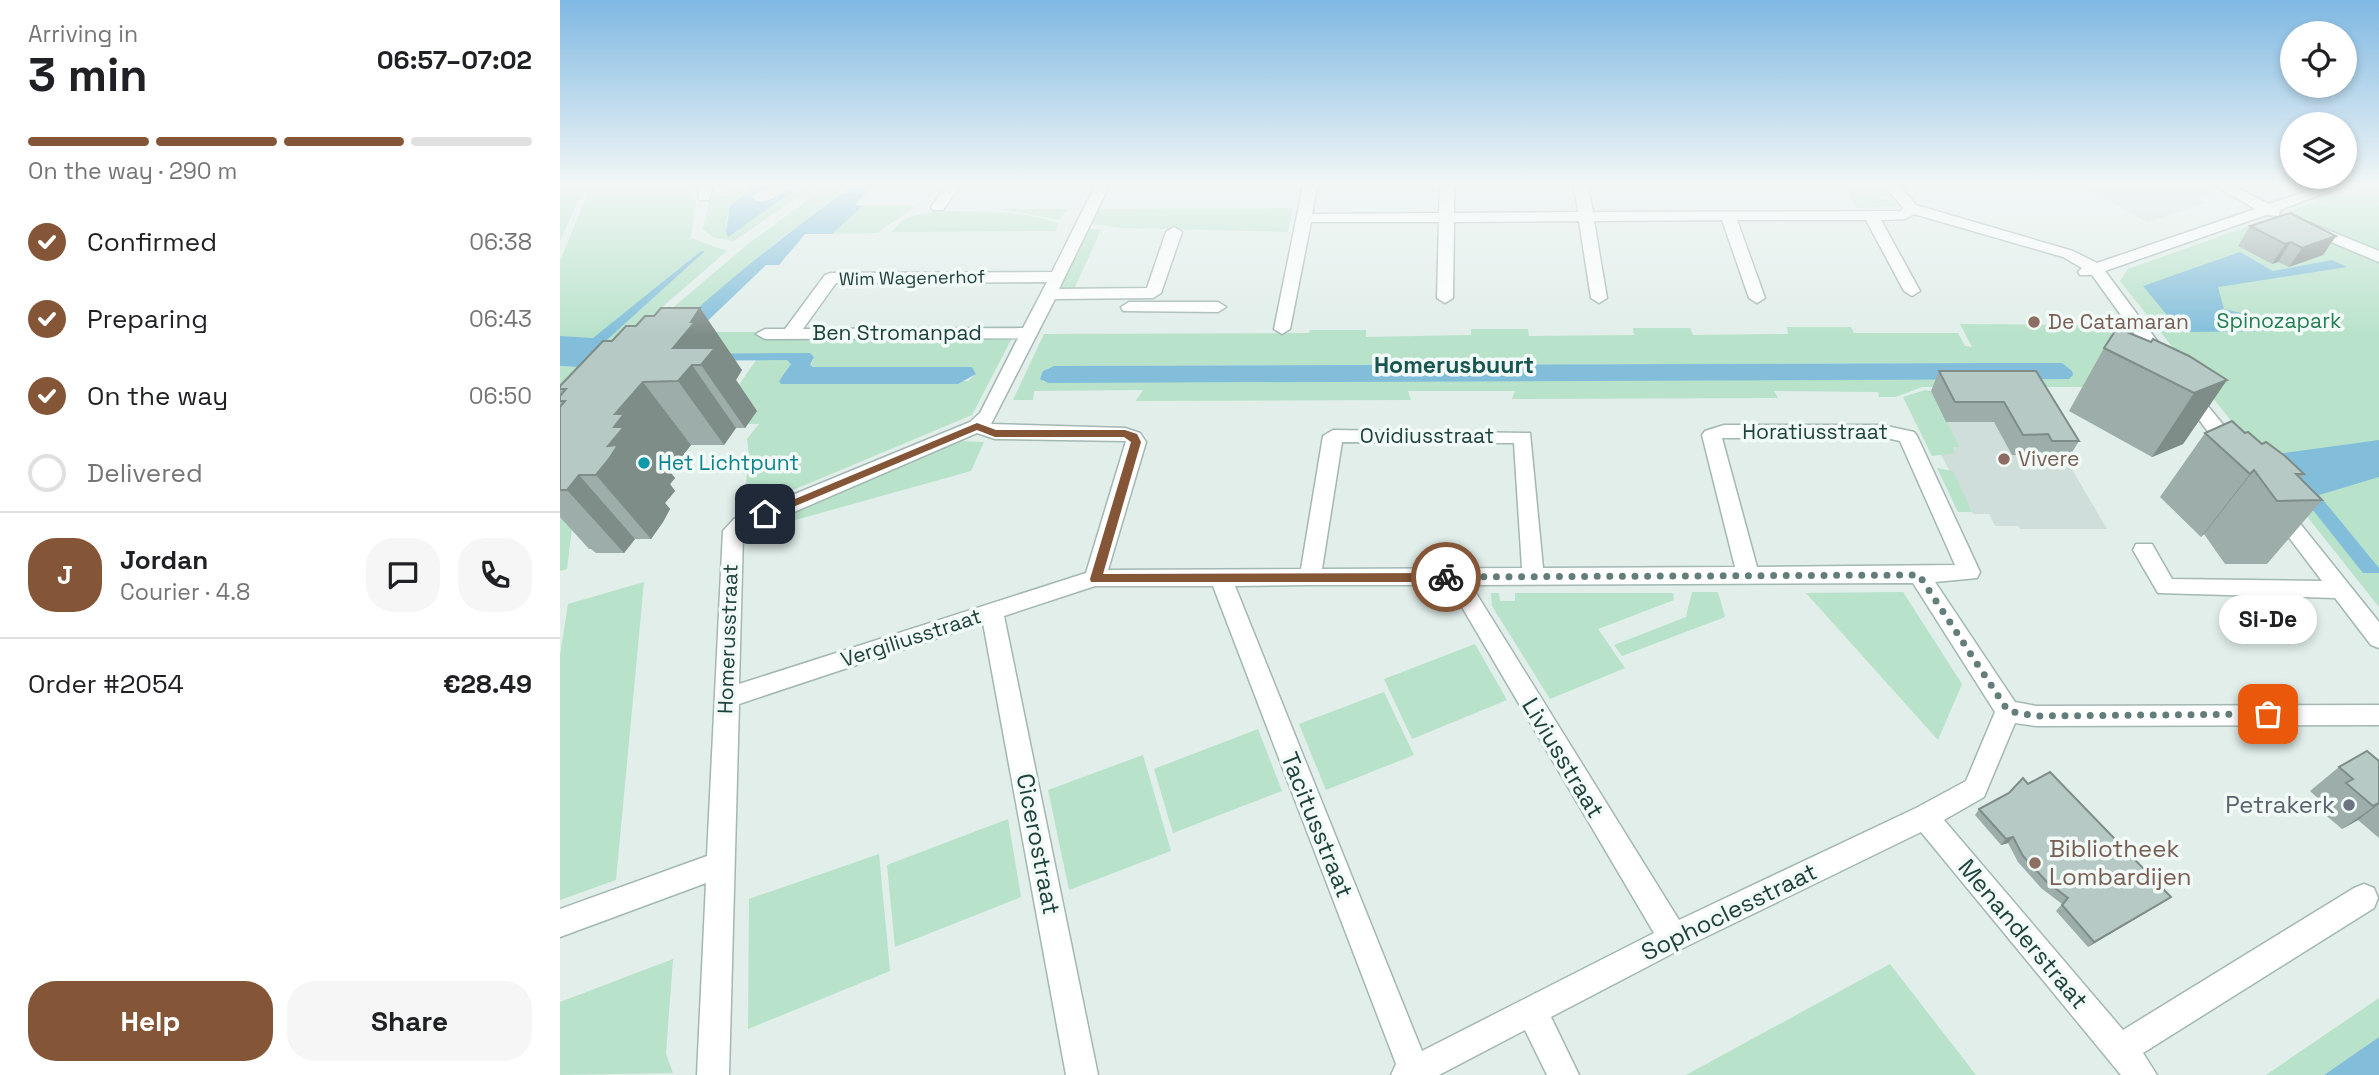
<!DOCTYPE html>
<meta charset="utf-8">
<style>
:root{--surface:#fff;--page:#f6f6f6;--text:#202124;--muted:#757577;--line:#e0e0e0;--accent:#845637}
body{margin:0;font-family:"Space Grotesk",sans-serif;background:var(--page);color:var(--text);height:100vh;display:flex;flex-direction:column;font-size:26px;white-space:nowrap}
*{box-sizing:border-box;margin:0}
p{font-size:23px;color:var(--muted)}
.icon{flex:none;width:38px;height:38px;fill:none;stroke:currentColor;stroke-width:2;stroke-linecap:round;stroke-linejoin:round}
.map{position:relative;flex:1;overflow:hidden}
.details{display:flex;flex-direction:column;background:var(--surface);width:560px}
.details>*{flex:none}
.controls{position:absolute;left:1720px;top:21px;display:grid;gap:14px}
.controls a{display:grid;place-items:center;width:77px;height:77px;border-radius:50%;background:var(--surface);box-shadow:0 4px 10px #0003;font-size:35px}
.pin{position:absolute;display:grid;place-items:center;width:60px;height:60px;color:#fff;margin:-30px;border-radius:14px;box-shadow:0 4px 10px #0006}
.courier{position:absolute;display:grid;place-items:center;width:70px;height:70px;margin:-35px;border:5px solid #845637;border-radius:50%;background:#fff;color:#222;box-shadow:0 2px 9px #0007}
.bubble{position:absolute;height:49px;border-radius:24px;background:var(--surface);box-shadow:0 4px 10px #0003;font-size:23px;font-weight:800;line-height:49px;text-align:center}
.headline em{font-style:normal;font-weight:800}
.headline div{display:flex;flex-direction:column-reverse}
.headline{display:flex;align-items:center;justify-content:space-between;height:119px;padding:0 28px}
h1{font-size:46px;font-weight:800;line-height:52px}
.bar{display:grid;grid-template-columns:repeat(4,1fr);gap:10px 7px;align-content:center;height:84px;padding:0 28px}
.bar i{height:9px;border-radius:5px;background:var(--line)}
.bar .current{background:var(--accent)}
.bar p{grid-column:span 4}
.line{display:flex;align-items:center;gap:18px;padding:0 28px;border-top:2px solid var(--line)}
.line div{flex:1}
.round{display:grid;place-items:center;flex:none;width:74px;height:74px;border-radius:28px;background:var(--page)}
ol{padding:0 28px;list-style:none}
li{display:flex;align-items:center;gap:21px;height:77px}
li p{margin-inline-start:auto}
li .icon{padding:7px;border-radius:50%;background:var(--accent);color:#fff;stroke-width:4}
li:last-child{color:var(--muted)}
li i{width:38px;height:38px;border:4px solid var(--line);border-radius:50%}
.action{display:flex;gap:14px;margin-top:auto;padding:14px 28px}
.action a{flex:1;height:80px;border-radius:28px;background:var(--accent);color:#fff;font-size:28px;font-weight:800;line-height:80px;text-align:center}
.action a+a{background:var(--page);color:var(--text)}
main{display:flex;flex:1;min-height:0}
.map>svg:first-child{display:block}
.built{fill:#cfdeda}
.green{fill:#b8e2ca;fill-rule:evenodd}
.water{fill:#82beda}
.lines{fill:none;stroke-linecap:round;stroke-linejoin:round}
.minor-casing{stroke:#a3b7b3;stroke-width:3}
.minor{fill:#fff;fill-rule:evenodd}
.wall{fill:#9dada9}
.shaded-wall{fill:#7f8d89}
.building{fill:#b6c9c4;stroke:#7f8d89;stroke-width:2}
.route{fill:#845637}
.done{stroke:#637e7a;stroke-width:7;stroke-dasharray:0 12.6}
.education-dot{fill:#8d6e63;stroke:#f2faf7;stroke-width:2.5}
.culture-dot{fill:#0f9aa8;stroke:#f2faf7;stroke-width:2.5}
.worship-dot{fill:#6b7280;stroke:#f2faf7;stroke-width:2.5}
.labels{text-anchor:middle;stroke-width:7;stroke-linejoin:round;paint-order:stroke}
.far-street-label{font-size:18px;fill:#1f413d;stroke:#f2faf7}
.park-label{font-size:21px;fill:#247d55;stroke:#f2faf7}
.education-label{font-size:21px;fill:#785e54;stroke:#f2faf7;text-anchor:start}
.street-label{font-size:21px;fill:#1f413d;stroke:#f2faf7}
.culture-label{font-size:21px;fill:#0d838f;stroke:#f2faf7;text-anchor:start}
.neighbourhood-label{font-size:23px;font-weight:bold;fill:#185651;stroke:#f2faf7}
.near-street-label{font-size:24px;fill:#1f413d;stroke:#f2faf7}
.near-worship-label{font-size:24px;fill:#5b616d;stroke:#f2faf7;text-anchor:end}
.near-education-label{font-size:24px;fill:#785e54;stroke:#f2faf7;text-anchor:start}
</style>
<main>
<section class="details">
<div class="headline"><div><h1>3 min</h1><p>Arriving in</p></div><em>06:57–07:02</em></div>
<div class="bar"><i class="current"></i><i class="current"></i><i class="current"></i><i></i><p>On the way · 290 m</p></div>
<ol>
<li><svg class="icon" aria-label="check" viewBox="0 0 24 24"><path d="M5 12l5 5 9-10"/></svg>Confirmed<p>06:38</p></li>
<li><svg class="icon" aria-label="check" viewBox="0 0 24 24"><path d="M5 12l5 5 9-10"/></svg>Preparing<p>06:43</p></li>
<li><svg class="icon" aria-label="check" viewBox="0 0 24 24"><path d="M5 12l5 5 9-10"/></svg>On the way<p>06:50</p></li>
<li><i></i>Delivered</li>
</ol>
<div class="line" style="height:126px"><b class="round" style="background:var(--accent);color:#fff">J</b><div><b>Jordan</b><p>Courier · 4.8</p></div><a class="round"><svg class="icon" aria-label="chat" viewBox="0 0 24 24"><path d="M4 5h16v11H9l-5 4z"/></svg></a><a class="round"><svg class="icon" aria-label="phone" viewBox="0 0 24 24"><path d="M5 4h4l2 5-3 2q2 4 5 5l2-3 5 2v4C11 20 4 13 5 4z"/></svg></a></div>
<div class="line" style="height:91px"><div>Order #2054</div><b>€28.49</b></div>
<div class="action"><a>Help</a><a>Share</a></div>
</section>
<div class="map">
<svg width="1819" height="1075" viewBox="0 0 1819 1075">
<rect width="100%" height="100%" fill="#e1eeea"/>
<g class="built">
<path d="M 1507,186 L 1637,186 L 1653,194 L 1638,199 L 1645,203 L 1587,222 L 1526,188 Z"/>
<path d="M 1371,391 L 1466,391 L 1547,529 L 1461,529 L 1458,526 L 1435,526 L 1429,514 L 1413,514 L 1380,453 L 1395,453 L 1393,447 L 1400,447 Z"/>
</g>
<g class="green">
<path d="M 0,186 L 25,186 L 0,241 Z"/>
<path d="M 31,186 L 131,186 L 130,197 L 137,196 L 131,238 L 167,251 L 65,339 L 0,401 L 0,366 L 17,367 L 144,251 L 141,251 L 33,339 L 0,336 L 0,261 Z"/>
<path d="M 164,186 L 194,186 C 176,198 161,214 168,236 L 240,186 L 254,186 L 174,241 L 154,238 L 143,229 L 150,198 L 171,194 Z"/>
<path d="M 267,186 L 292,186 L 221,238 L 102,342 L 76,339 L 188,244 Z"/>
<path d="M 1284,186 C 1301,186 1320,185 1333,197 L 1320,196 L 1322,200 L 1333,199 L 1337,206 L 1296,208 Z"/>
<path d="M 1801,186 L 1819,186 L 1819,607 L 1560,281 L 1568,269 Z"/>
<path d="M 303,206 L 356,206 L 317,233 L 272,234 Z"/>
<path d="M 733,208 L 728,232 L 559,228 L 528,223 L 535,209 Z"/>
<path d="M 440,209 L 508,209 L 499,220 Z"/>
<path d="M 381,211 C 419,212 462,210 498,223 L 496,231 L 332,232 C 343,214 362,214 381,211 Z"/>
<path d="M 525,228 L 541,230 L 513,291 L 496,291 Z"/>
<path d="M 1554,321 L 1604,387 L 1362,387 L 1336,397 L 1319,397 L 1318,392 L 1214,391 L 1218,398 L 952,399 L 955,391 L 848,391 L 851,400 L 576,401 L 583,390 L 474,391 L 473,400 L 453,400 L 484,334 L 749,333 L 750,330 L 806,330 L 806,337 L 911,335 L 911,329 L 968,329 L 969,336 L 1074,335 L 1073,328 L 1130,328 L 1133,335 L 1228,334 L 1227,327 L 1291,327 L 1294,333 L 1398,333 L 1405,346 L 1412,347 L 1400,324 L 1528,325 ZM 1423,363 L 1502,363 L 1509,379 L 483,382 L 488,368 L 495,366 Z"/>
<path d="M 147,332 L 204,332 L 200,337 L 453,336 L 412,415 L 183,511 L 189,455 L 187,439 L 199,424 L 185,424 L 197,409 L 164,407 L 196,360 L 227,360 L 232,364 L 219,381 L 408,381 L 416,374 L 412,367 L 253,367 L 250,365 L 254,359 L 113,354 Z"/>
<path d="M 1365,390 L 1371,391 L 1400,447 L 1393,447 L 1395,453 L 1372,456 L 1343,397 Z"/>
<path d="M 400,441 L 424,442 L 411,471 L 214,526 L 211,520 Z"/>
<path d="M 1377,468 L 1393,471 L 1412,512 L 1398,512 Z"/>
<path d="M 0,503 L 14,512 L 7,569 L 0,571 Z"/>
<path d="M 84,582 L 56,880 L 0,900 L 0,655 L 8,604 Z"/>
<path d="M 1132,592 L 1158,592 L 1165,617 L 1062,656 L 1054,645 L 1126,617 Z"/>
<path d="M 1343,592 L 1402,684 L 1378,740 L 1246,593 Z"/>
<path d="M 931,593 L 939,593 L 940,601 L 955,601 L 955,593 L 1113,593 L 1114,600 L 1038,629 L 1065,668 L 990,699 L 932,606 Z"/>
<path d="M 915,644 L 947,700 L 852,739 L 824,679 Z"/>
<path d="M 824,692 L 854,755 L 766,790 L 739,724 Z"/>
<path d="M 698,729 L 722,791 L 613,833 L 594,769 Z"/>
<path d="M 583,755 L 611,851 L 509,890 L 488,790 Z"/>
<path d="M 448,819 L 461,897 L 335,947 L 327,865 Z"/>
<path d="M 319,854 L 330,971 L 188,1029 L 189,899 Z"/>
<path d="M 113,959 L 106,1054 L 113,1073 L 0,1075 L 0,1002 Z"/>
<path d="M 1330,964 L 1416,1075 L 1126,1075 Z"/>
<path d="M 1819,998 L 1819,1037 L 1764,1075 L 1706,1075 Z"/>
</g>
<g class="water">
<path d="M 194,186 L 208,186 L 191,197 C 208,211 222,186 240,186 L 168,237 L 166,232 L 170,206 Z"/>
<path d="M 292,186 L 312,186 L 295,205 L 303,206 L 272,234 L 245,234 L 219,265 L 206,265 L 113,354 L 250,353 L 254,357 L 250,365 L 253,367 L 412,367 L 416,374 L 398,384 L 221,384 L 219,381 L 231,364 L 227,360 L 102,361 L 102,342 C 161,284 225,235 292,186 Z"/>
<path d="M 141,251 L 145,251 L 17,367 L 0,366 L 0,336 L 33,338 Z"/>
<path d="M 1680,252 L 1713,271 L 1772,260 L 1787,267 L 1658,287 L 1664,309 L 1710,320 L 1719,331 L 1621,332 L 1583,286 Z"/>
<path d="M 1423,363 L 1502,363 L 1512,371 L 1513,375 L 1509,379 L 488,383 L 480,379 L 483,371 L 494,366 Z"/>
<path d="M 1819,440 L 1819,477 L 1759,495 L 1819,568 L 1819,573 L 1803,573 L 1709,455 Z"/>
<path d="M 1819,1037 L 1819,1075 L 1764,1075 Z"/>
</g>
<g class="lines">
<g class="minor-casing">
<g id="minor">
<path d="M 139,186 L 153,186 L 149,200 L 139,200 Z"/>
<path d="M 386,186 L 400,186 L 383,210 L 373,210 L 371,207 Z"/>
<path d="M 535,186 L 549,186 L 499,289 L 587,288 L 606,232 L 614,227 L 622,232 L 601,293 L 593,298 L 495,299 L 431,424 L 565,428 L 580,433 L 586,442 L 548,570 L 741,569 L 763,436 L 773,430 L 970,433 L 983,568 L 1175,567 L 1142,435 L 1145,431 L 1164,425 L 1322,425 L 1354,432 L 1357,436 L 1420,572 L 1417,578 L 1375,582 L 1455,702 L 1476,706 L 1819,705 L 1819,725 L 1476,726 L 1455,723 L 1424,797 L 1384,820 L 1563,1030 L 1794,888 L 1804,884 L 1814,888 L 1818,898 L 1814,908 L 1583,1053 L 1597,1075 L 1561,1075 L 1361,832 L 1123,948 L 991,1017 L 1019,1075 L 987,1075 L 965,1030 L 879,1075 L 831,1075 L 836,1064 L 653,586 L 535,586 L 444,616 L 538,1075 L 506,1075 L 423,623 L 179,704 L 169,1075 L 137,1075 L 146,883 L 0,937 L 0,909 L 147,856 L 163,531 L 174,519 L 410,422 L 420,413 L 458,338 L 205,339 L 196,334 L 205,329 L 225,329 L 265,275 L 271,273 L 492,272 ZM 487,282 L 463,328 L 243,329 L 276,283 ZM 417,433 L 435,439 L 566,441 L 526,573 L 179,684 L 183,534 ZM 1322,437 L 1340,441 L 1395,565 L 1197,567 L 1162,438 ZM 782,442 L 954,443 L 962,568 L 762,569 ZM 1353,583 L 1435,712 L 1406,781 L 1356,808 L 1119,920 L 911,585 ZM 748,585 L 889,585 L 1094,933 L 862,1051 L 675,586 Z"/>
<path d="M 743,186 L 757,186 L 752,214 L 879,213 L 880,186 L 894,186 L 894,213 L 1018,212 L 1014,186 L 1028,186 L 1033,212 L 1341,211 L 1343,208 L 1325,186 L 1340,186 L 1356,205 L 1513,251 L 1537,263 L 1695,209 L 1656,186 L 1674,186 L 1709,204 L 1762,186 L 1783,186 L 1720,210 L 1719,216 L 1706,215 L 1545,271 L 1612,361 L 1603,366 L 1597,365 L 1532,275 L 1520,275 L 1518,272 L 1522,268 L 1503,257 L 1354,214 L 1345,219 L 1321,220 L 1360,291 L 1352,296 L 1344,291 L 1306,220 L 1177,220 L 1205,298 L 1197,303 L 1189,298 L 1162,220 L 1034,221 L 1047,298 L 1039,303 L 1031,298 L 1019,221 L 894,222 L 893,298 L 885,303 L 877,298 L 879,222 L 751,222 L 730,329 L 722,334 L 714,329 Z"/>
<path d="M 1750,223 L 1819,251 L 1819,262 L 1745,231 L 1742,228 Z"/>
<path d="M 569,302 L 658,302 L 666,307 L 658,312 L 563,311 L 561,307 Z"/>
<path d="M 1627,386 L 1633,388 L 1679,444 L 1682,449 L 1679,454 L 1665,454 L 1621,396 L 1618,392 Z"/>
<path d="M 1719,504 L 1726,506 L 1819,622 L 1819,648 L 1811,645 L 1775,598 L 1598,593 L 1573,550 L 1576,544 L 1592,544 L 1612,579 L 1762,581 L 1709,511 L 1712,506 Z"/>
</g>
</g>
<use href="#minor" class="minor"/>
</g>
<g class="wall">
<path d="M 1690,226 L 1776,236 L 1763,255 L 1729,267 L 1718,262 L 1712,264 L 1678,246 Z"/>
<path d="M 43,341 L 182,370 L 176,380 L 197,411 L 185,428 L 176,428 L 164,445 L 131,445 L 110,472 L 115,478 L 110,484 L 115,491 L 105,503 L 110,509 L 103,522 L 91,539 L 75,539 L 64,553 L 36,553 L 31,549 L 29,549 L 0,517 L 0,396 L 1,395 L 0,394 L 0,386 Z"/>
<path d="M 1544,348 L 1667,380 L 1623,444 L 1592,457 L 1509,411 Z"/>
<path d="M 1379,371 L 1476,371 L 1519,441 L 1507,461 L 1481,461 L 1477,455 L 1452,455 L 1434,422 L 1386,422 L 1371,391 Z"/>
<path d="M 1645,433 L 1685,433 L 1744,474 L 1741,478 L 1762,500 L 1707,564 L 1665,564 L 1644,534 L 1641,537 L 1600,497 Z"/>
<path d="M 1819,761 L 1819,838 L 1798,820 L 1782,829 L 1756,807 L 1762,802 L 1750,791 L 1779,767 Z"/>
<path d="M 1468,784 L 1604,902 L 1528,947 L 1496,911 L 1502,904 L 1481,888 L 1458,862 L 1448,843 L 1441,845 L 1415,815 L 1419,809 Z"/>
</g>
<g class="shaded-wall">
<path d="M 1776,236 L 1763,255 L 1729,267 L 1742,248 Z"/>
<path d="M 1731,242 L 1718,262 L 1712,264 L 1725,244 Z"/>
<path d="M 140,308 L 182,370 L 176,380 L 197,411 L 185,428 L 141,365 L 132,365 L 176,428 L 164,445 L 118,381 L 113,348 Z"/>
<path d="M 1667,380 L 1623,444 L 1592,457 L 1634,393 Z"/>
<path d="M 83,382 L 131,445 L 110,472 L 115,478 L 110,484 L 115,491 L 105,503 L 110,509 L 103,522 L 91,539 L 36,475 L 48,446 L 54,427 L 55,414 Z"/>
<path d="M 1694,470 L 1644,534 L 1641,537 L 1690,474 Z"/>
<path d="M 19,475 L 75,539 L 64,553 L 7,490 Z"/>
<path d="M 1819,803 L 1819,804 L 1798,820 L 1782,829 Z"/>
<path d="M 1453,837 L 1448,843 L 1441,845 L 1446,839 Z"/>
<path d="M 1611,897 L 1604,902 L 1528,947 L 1534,942 Z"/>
</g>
<g class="building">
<path d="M 1730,213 L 1776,236 L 1742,248 L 1731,242 L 1725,244 L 1690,226 Z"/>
<path d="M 101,308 L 140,308 L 131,322 L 135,322 L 113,348 L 155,348 L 141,365 L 132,365 L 118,381 L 83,382 L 55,414 L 64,414 L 54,427 L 64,427 L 48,446 L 58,445 L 49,459 L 36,475 L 19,475 L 7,490 L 0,490 L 0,407 L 5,401 L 0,401 L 0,396 L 6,389 L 0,389 L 0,386 L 43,341 L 52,341 L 66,326 L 76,326 L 85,316 L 94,316 Z"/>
<path d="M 1557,328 L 1591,342 L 1593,339 L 1629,356 L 1667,380 L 1634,393 L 1544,348 Z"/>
<path d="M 1379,371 L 1476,371 L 1519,441 L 1492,441 L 1488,434 L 1463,435 L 1444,402 L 1395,402 Z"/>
<path d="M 1672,421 L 1685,433 L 1688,432 L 1702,444 L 1706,442 L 1725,456 L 1744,474 L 1736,474 L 1762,500 L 1717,501 L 1694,470 L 1690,474 L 1645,433 Z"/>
<path d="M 1807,751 L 1819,761 L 1819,803 L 1813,806 L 1786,783 L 1793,779 L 1779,767 Z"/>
<path d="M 1490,772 L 1611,897 L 1534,942 L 1502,905 L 1508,898 L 1487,882 L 1463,856 L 1453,837 L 1446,839 L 1419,809 L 1449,793 L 1463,778 L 1468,784 Z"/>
</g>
<linearGradient id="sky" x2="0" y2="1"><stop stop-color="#7fb8e2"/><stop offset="0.55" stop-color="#f2f7f6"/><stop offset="1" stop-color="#f2f7f6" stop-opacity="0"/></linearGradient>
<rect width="1819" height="336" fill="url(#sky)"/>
<path class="route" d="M 417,423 L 436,430 L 565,430 L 577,434 L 581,442 L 543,574 L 886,573 L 892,577 L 886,582 L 531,582 L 530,579 L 571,442 L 564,437 L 435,437 L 417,430 L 209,517 L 199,514 Z"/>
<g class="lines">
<path class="done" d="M 886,577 L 1359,575 L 1448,711 L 1476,716 L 1708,714"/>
</g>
<g class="education-dot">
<circle cx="1474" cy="322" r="7"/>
<circle cx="1444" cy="459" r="7"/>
<circle cx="1475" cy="863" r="7"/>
</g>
<circle class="culture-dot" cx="84" cy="463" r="7"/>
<circle class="worship-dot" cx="1789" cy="805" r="7"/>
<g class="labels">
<g class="far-street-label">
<text transform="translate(352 278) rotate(-1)" y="6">Wim Wagenerhof</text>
</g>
<g class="park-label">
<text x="1719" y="328">Spinozapark</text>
</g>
<g class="education-label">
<text x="1488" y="329">De Catamaran</text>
<text x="1458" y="466">Vivere</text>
</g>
<g class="street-label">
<text x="337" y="340">Ben Stromanpad</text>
<text x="1255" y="439">Horatiusstraat</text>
<text x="867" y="443">Ovidiusstraat</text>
<text transform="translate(351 638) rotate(-18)" y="7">Vergiliusstraat</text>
<text transform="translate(168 639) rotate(-88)" y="7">Homerusstraat</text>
</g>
<g class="culture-label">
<text x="98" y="470">Het Lichtpunt</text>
</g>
<g class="neighbourhood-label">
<text x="894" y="373">Homerusbuurt</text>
</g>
<g class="near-street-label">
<text transform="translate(1003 758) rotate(59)" y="8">Liviusstraat</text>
<text transform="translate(757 825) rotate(68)" y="8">Tacitusstraat</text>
<text transform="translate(478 844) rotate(79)" y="8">Cicerostraat</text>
<text transform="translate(1169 912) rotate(-26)" y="8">Sophoclesstraat</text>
<text transform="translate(1463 934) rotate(50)" y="8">Menanderstraat</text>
</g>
<g class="near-worship-label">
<text x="1775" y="813">Petrakerk</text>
</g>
<g class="near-education-label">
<text x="1489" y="857">Bibliotheek<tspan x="1489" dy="28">Lombardijen</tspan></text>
</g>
</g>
</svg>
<div class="controls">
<a><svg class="icon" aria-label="locate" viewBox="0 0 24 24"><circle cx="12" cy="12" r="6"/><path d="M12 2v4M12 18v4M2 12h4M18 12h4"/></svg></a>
<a><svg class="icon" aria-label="layers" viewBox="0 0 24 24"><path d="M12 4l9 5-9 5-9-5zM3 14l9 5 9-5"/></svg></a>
</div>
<div class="pin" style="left:1708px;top:714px;background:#ea580c"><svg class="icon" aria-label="bag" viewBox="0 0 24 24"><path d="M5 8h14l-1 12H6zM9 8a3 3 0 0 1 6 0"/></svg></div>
<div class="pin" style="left:205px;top:514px;background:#1f2937"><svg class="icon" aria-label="home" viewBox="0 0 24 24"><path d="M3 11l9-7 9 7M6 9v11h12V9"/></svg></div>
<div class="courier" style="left:886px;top:577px"><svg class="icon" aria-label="bike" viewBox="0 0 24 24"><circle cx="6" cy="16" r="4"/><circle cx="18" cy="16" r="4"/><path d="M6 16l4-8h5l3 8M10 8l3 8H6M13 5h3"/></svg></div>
<div class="bubble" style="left:1659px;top:595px;width:98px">Si-De</div>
</div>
</main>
